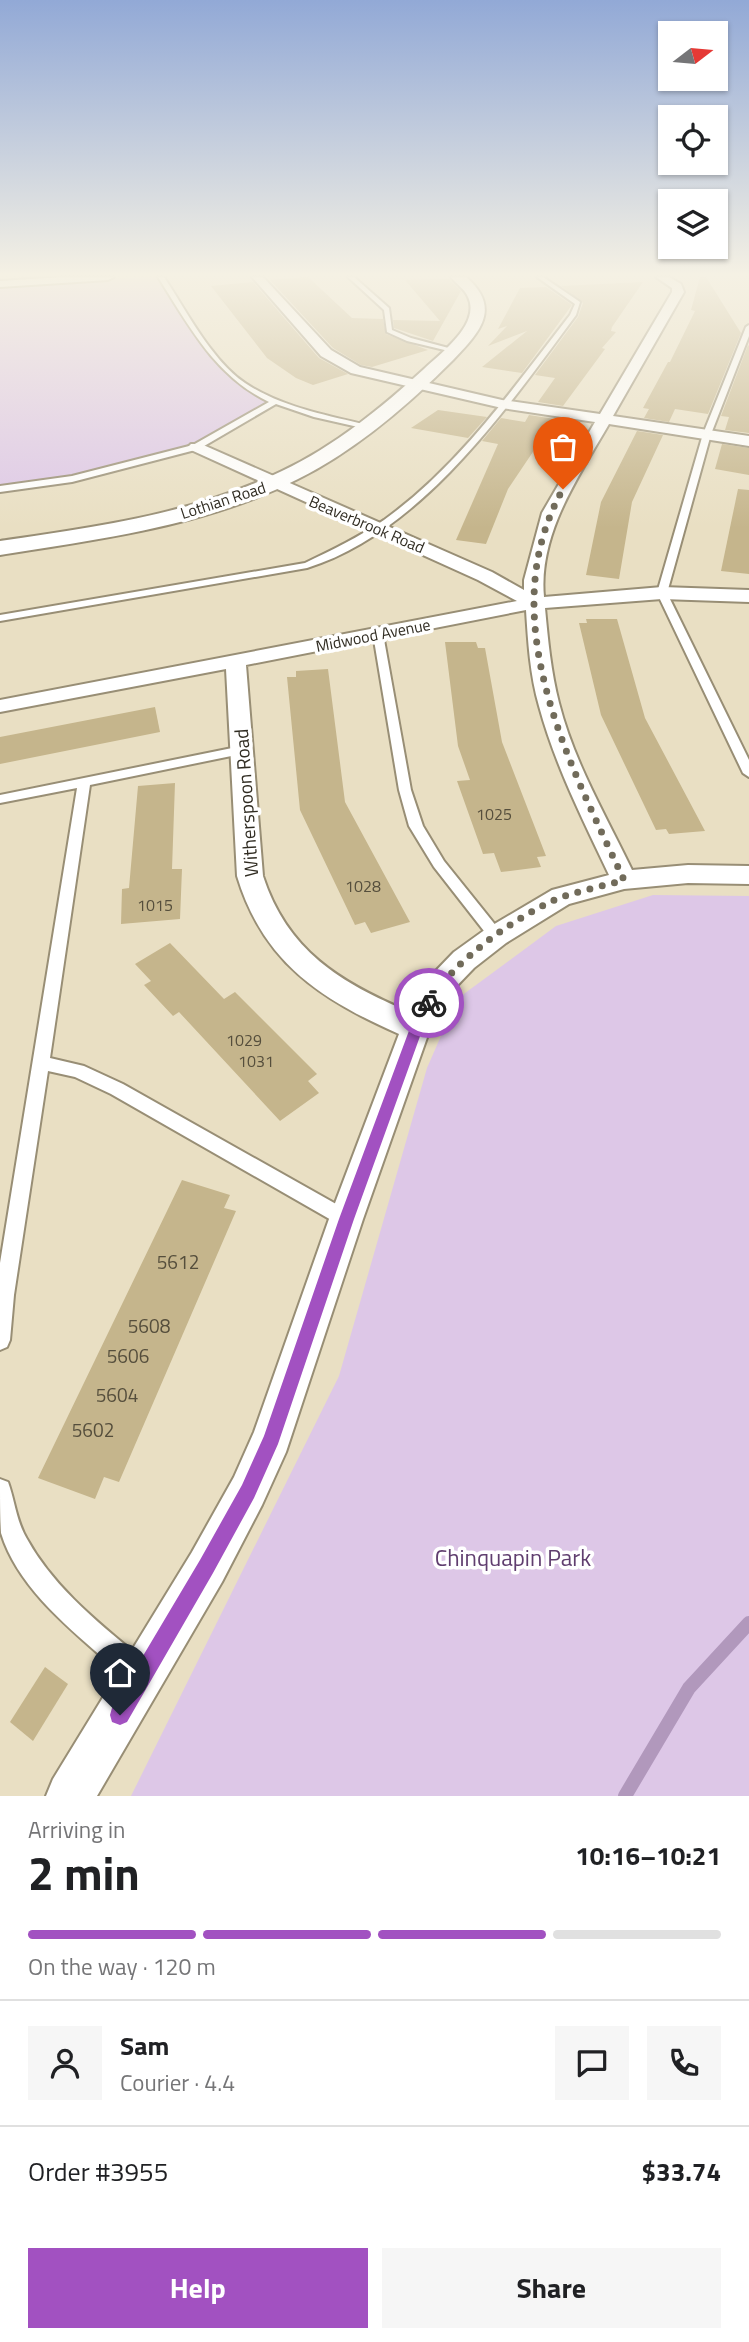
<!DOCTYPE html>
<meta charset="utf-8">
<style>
:root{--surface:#fff;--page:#f6f6f6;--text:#202124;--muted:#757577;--line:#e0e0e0;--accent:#a251c1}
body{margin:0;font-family:"Titillium Web",sans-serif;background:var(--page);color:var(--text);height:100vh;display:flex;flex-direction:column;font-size:26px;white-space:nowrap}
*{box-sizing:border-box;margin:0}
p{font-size:23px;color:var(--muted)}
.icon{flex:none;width:38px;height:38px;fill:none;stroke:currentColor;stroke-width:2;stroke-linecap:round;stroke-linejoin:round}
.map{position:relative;height:1796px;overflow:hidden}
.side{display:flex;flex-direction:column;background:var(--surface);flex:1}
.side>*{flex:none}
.needle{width:46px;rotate:74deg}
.fabs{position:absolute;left:658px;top:21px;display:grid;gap:14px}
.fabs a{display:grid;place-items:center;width:70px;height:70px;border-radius:0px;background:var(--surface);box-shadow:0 2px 5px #0004;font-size:35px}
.pin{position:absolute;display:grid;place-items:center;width:60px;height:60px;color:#fff;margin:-72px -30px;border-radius:50% 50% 50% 0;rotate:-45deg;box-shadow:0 0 7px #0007}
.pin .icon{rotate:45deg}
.courier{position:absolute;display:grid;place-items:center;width:70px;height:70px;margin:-35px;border:5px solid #a251c1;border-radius:50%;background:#fff;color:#222;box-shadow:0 2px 9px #0007}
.head em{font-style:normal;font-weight:700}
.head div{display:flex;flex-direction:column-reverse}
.head{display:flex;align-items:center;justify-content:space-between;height:119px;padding:0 28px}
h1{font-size:46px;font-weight:700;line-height:52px}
.bar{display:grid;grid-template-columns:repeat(4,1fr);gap:10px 7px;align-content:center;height:84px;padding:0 28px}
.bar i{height:9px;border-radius:5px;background:var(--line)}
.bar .on{background:var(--accent)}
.bar p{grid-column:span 4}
.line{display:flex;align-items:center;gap:18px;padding:0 28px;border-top:2px solid var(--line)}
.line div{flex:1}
.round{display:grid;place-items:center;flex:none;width:74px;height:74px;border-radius:0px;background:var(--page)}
.action{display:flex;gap:14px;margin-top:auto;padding:14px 28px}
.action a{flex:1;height:80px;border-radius:0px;background:var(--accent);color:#fff;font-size:28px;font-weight:700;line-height:80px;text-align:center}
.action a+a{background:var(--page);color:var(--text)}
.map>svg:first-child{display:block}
.green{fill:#ddc7e7}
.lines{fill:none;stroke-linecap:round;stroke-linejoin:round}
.stream{stroke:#b198bc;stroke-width:14}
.building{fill:#c5b58c}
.service-casing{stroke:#988e75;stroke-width:4}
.minor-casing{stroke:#988e75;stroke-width:4}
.tertiary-casing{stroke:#988e75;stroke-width:4}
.service{fill:#fff;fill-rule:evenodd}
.minor{fill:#fff;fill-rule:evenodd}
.tertiary{fill:#fff;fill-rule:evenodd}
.route{fill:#a251c1}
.done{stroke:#716b5a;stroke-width:7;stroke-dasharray:0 12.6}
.labels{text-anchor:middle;stroke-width:7;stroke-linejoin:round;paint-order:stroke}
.far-street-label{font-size:16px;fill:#302c22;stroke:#fff}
.number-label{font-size:16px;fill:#554e3c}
.street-label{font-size:19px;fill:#302c22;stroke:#fff}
.near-number-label{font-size:19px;fill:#554e3c}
.near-park-label{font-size:23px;fill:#603e6f;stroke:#fff}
</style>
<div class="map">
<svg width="749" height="1796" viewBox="0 0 749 1796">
<rect width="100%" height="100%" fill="#e9dfc3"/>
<g class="green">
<path d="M 143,277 L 156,277 C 187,322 213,374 264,399 L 266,402 C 195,459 88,474 0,486 L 0,287 Z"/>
<path d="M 653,895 L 749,896 L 749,1796 L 131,1796 L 339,1376 L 427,1068 L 457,999 L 556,926 Z"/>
</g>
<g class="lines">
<path class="stream" d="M 625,1796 L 689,1688 L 749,1623"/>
</g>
<g class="building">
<path d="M 308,277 L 352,318 L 383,319 L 386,334 L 428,350 L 372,367 L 361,365 L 333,348 L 270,280 Z"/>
<path d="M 700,277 L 706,277 L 741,333 L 708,414 L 675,409 L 669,422 L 644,418 L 649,409 L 643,408 L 668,362 L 670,362 L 695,311 L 691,310 Z"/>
<path d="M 449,279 L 461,291 L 433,341 L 394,328 L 393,320 L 440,321 L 405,280 Z"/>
<path d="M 253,282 L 319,358 L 348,374 L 313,385 L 296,378 L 267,358 L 211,286 Z"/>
<path d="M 643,282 L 612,327 L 611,331 L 616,332 L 602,348 L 605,349 L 563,406 L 538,402 L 555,378 L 535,375 L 578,317 L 583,303 L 561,286 Z"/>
<path d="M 546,287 L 572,305 L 522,373 L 482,367 L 527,331 L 488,346 L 507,326 L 498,329 L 520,288 Z"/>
<path d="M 748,345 L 749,346 L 749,433 L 725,430 L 729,417 L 721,416 Z"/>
<path d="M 438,410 L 487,417 L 468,438 L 411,428 Z"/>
<path d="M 529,415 L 555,419 L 508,489 L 486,544 L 456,540 L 498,444 L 482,441 L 501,418 L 525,422 Z"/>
<path d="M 637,431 L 663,435 L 632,502 L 619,579 L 586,575 L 601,502 Z"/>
<path d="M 722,444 L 749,448 L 749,475 L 715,469 Z"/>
<path d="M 738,489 L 749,490 L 749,574 L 721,571 Z"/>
<path d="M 586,619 L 617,619 L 645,718 L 705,831 L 669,834 L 666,829 L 656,830 L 601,715 L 579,623 L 587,623 Z"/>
<path d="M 445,642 L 476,642 L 478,648 L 485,648 L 502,742 L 546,856 L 537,857 L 541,867 L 501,872 L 494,853 L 483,854 L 457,781 L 470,780 L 458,746 Z"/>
<path d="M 328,669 L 345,802 L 410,922 L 371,933 L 365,922 L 355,925 L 300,810 L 287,677 L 296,677 L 296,671 Z"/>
<path d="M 155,707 L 160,732 L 0,764 L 0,737 Z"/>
<path d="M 175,783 L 172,869 L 182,869 L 180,919 L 121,924 L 122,889 L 129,888 L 138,786 Z"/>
<path d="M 170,943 L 224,999 L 235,992 L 317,1074 L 308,1081 L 319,1093 L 280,1121 L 179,1012 L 173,1016 L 144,985 L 151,981 L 135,964 Z"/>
<path d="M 182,1180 L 230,1195 L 224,1208 L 236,1211 L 119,1482 L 104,1477 L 95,1499 L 38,1478 Z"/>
<path d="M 45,1667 L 68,1684 L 33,1741 L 10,1722 Z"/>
</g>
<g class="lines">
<g class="service-casing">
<g id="service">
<path d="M 158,277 L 164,277 C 186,310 211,360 245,383 C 281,407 326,415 367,425 L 367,429 L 314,417 L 276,404 L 199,449 L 72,482 L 0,492 L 0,486 L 72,476 L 193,445 L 269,402 C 215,376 189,326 158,277 Z"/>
<path d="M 348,277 L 354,277 L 389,308 L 392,330 L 411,338 L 456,350 L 453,352 L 407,341 L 387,332 L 384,310 Z"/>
<path d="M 537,277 L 543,277 L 580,302 L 576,315 C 507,408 422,532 307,568 L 0,621 L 0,615 L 305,563 C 332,550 359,537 384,520 C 459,466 514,387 570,315 L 575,304 Z"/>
<path d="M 749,325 L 749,336 L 711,434 L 667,593 L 749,760 L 749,777 L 743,773 L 657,593 L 703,434 L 746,327 Z"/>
<path d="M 378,631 L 383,634 L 411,790 L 423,826 L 444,861 L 501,932 L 503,936 L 501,940 L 491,940 L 434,867 L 409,826 L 399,790 L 373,634 Z"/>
<path d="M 242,746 L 248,750 L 246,753 L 90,785 L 50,1058 L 84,1066 L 123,1084 L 352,1213 L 355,1219 L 352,1225 L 346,1228 L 340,1225 L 111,1094 L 75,1077 L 48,1071 L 14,1295 L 10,1340 L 7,1347 L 0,1350 L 0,1263 L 77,788 L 0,803 L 0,795 Z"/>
<path d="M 0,1479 L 8,1482 C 15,1501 16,1521 27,1539 C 55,1590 104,1627 148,1664 L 152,1672 L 148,1680 L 140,1684 C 125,1678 114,1666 101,1656 C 63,1623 16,1583 1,1533 C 0,1517 0,1495 0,1479 Z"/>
</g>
</g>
<g class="minor-casing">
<g id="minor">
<path d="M 62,277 L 114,277 L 108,280 L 0,287 L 0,281 Z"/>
<path d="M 252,277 L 263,277 L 331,350 L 360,367 L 502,400 L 600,414 L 672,292 L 672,288 L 656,277 L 669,277 L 681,284 L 684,292 L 613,416 L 749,436 L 749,446 L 609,424 C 579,476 538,534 544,597 L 662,587 L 749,590 L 749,602 L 662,599 L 545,608 C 548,640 551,672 559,703 C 574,762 606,816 632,870 L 688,865 L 749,866 L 749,884 L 688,883 L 624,889 L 569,904 L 506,943 L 474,968 L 448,995 L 430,1029 L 363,1219 L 286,1452 L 262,1505 L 222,1582 L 97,1796 L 46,1796 L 53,1779 L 192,1552 L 234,1477 L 254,1432 L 329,1219 L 399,1034 C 320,999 263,962 237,876 L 226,669 L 0,712 L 0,700 L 517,601 L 478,580 L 191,450 L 188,447 L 191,444 L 201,444 L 492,572 L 524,590 L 524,580 L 542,513 L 595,422 L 502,408 L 351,373 L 321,356 ZM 526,610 C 528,642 530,675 539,706 C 555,765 583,820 609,875 L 552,890 L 486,929 L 454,952 L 428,979 L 410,1012 C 340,983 287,950 263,876 L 246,665 Z"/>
</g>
</g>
<g class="tertiary-casing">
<path id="tertiary" d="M 451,277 L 466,277 C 502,308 480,332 453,360 C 407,406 356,450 298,479 C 206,526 100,539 0,555 L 0,541 C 96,527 194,514 282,471 C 335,446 381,408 424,369 C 441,353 481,324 468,297 C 465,289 456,284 451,277 Z"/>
</g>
<use href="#service" class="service"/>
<use href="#minor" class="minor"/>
<use href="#tertiary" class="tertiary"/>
</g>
<linearGradient id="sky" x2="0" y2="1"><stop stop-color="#92a9d6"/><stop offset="0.52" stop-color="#f5f1e4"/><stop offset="1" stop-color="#f5f1e4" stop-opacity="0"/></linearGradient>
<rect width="749" height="528" fill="url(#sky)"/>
<path class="route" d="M 429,998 L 436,1003 L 423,1028 L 354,1219 L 278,1444 L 254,1498 L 213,1573 L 127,1722 L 120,1725 L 112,1722 L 110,1715 L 112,1708 L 200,1560 L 242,1485 L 264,1436 L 339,1219 L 410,1028 L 425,999 Z"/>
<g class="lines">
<path class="done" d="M 429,1003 C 450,963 520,913 562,897 C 582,890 604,886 624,880 C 569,762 491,617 563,489"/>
</g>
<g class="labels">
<g class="far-street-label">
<text transform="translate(223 500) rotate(-18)" y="6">Lothian Road</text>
<text transform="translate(367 524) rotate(23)" y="6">Beaverbrook Road</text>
<text transform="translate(373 635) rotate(-11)" y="6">Midwood Avenue</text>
</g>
<g class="number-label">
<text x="494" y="820">1025</text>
<text x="363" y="892">1028</text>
<text x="155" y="911">1015</text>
<text x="244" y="1046">1029</text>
<text x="256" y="1067">1031</text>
</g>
<g class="street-label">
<text transform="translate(246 803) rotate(-94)" y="7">Witherspoon Road</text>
</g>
<g class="near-number-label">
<text x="178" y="1269">5612</text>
<text x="149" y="1333">5608</text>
<text x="128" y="1363">5606</text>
<text x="117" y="1402">5604</text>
<text x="93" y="1437">5602</text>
</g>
<g class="near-park-label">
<text x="513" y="1566">Chinquapin Park</text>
</g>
</g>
</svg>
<div class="fabs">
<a><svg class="needle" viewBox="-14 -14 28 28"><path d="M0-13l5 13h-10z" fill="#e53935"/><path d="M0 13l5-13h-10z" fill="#757577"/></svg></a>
<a><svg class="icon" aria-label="locate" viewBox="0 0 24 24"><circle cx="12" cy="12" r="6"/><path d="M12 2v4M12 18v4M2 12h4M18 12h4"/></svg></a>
<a><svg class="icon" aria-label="layers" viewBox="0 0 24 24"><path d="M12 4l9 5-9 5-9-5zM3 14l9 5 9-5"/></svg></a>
</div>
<div class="pin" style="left:563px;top:489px;background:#ea580c"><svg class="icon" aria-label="bag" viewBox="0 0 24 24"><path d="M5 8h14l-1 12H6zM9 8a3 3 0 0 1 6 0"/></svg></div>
<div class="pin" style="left:120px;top:1715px;background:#1f2937"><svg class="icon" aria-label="home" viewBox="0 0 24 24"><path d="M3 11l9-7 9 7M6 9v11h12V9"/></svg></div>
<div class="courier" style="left:429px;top:1003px"><svg class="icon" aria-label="bike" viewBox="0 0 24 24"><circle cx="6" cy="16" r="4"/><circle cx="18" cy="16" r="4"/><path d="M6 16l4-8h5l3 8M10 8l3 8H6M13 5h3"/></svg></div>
</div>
<section class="side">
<div class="head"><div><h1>2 min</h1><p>Arriving in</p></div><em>10:16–10:21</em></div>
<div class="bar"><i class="on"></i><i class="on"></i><i class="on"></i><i></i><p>On the way · 120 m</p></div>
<div class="line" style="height:126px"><a class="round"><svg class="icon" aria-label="person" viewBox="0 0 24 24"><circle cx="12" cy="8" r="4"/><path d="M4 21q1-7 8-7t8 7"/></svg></a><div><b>Sam</b><p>Courier · 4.4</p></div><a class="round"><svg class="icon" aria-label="chat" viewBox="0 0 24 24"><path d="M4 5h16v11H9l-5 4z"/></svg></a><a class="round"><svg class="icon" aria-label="phone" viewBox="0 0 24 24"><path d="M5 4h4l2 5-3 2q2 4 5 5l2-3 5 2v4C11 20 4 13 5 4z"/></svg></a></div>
<div class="line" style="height:91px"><div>Order #3955</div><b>$33.74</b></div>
<div class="action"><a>Help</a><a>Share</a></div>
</section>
